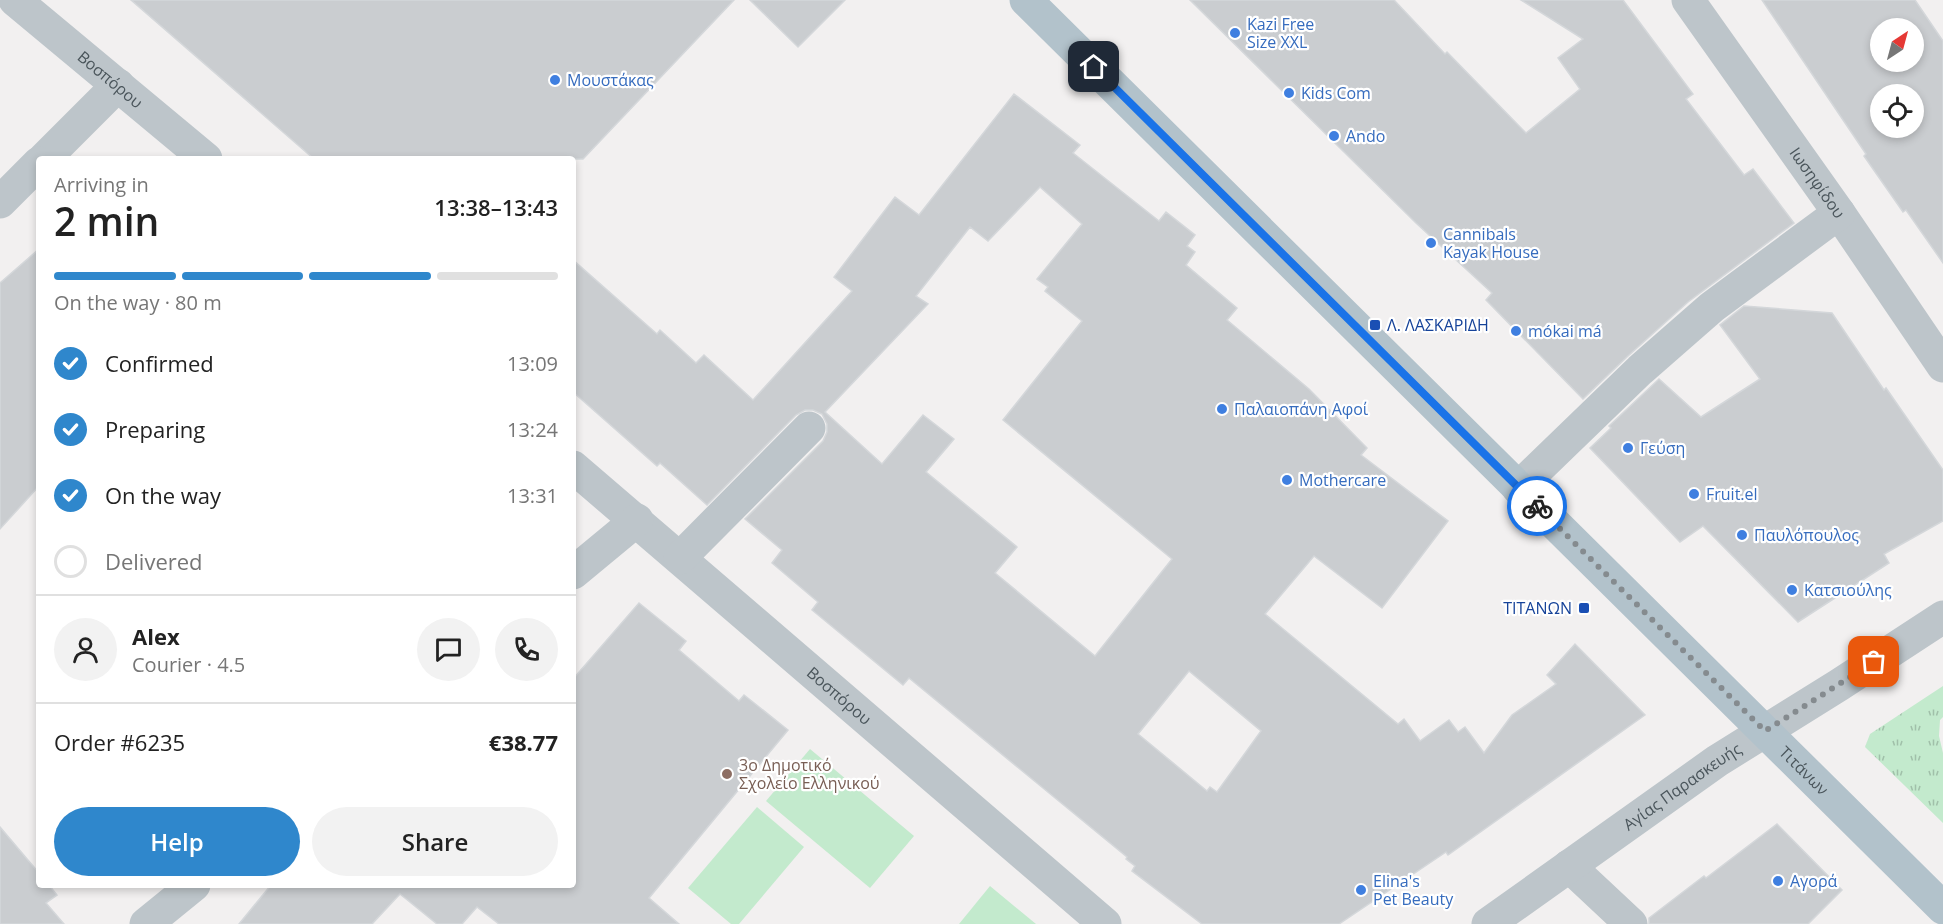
<!DOCTYPE html>
<meta charset="utf-8">
<style>
:root{--surface:#fff;--page:#f2f2f2;--text:#222;--muted:#767676;--line:#e0e0e0;--accent:#2f87cc}
body{margin:0;font-family:"Open Sans",sans-serif;background:var(--page);color:var(--text);height:100vh;display:flex;flex-direction:column;font-size:22px;white-space:nowrap}
*{box-sizing:border-box;margin:0}
p{font-size:20px;color:var(--muted)}
.icon{flex:none;width:33px;height:33px;fill:none;stroke:currentColor;stroke-width:2;stroke-linecap:round;stroke-linejoin:round}
.map{position:relative;flex:1;overflow:hidden}
.sheet{position:absolute;left:36px;top:156px;width:540px;height:732px;display:flex;flex-direction:column;background:var(--surface);border-radius:6px;box-shadow:0 3px 9px #0003}
.sheet>*{flex:none}
.needle{width:39px;rotate:36deg}
.tools{position:absolute;left:1870px;top:18px;display:grid;gap:12px}
.tools a{display:grid;place-items:center;width:54px;height:54px;border-radius:50%;background:var(--surface);box-shadow:0 3px 9px #0003;font-size:30px}
.pin{position:absolute;display:grid;place-items:center;width:51px;height:51px;color:#fff;margin:-26px;border-radius:12px;box-shadow:0 3px 9px #0006}
.courier{position:absolute;display:grid;place-items:center;width:60px;height:60px;margin:-30px;border:4px solid #1a73e8;border-radius:50%;background:#fff;color:#222;box-shadow:0 2px 8px #0007}
.head em{font-style:normal;font-weight:600}
.head div{display:flex;flex-direction:column-reverse}
.head{display:flex;align-items:center;justify-content:space-between;height:102px;padding:0 18px}
h1{font-size:39px;font-weight:600;line-height:45px}
.bar{display:grid;grid-template-columns:repeat(4,1fr);gap:9px 6px;align-content:center;height:72px;padding:0 18px}
.bar i{height:8px;border-radius:4px;background:var(--line)}
.bar .current{background:var(--accent)}
.bar p{grid-column:span 4}
.line{display:flex;align-items:center;gap:15px;padding:0 18px;border-top:2px solid var(--line)}
.line div{flex:1}
.round{display:grid;place-items:center;flex:none;width:63px;height:63px;border-radius:32px;background:var(--page)}
ol{padding:0 18px;list-style:none}
li{display:flex;align-items:center;gap:18px;height:66px}
li p{margin-inline-start:auto}
li .icon{padding:6px;border-radius:50%;background:var(--accent);color:#fff;stroke-width:4}
li:last-child{color:var(--muted)}
li i{width:33px;height:33px;border:3px solid var(--line);border-radius:50%}
.cta{display:flex;gap:12px;margin-top:auto;padding:12px 18px}
.cta a{flex:1;height:69px;border-radius:36px;background:var(--accent);color:#fff;font-size:24px;font-weight:600;line-height:69px;text-align:center}
.cta a+a{background:var(--page);color:var(--text)}
.map>svg:first-child{display:block}
.grass{fill:url(#grass-tufts)}
.green{fill:#c3eacd}
.building{fill:#cacdd0;stroke:#d4d7da;stroke-width:1.5;fill-rule:evenodd}
.lines{fill:none;stroke-linecap:round;stroke-linejoin:round}
.minor{stroke:#bdc5ca;stroke-width:33}
.major{stroke:#b2c2cb;stroke-width:33}
.done{stroke:#858b8f;stroke-width:6;stroke-dasharray:0 10.8}
.route{stroke:#1a73e8;stroke-width:8}
.shop-dot{fill:#3f7fe0;stroke:#fff;stroke-width:2}
.transit-dot{fill:#1a4fb4;stroke:#fff;stroke-width:2}
.education-dot{fill:#8d6e63;stroke:#fff;stroke-width:2}
.labels{text-anchor:middle;stroke-width:4.5;stroke-linejoin:round;paint-order:stroke}
.shop-label{font-size:16px;fill:#366cbe;stroke:#fff;text-anchor:start}
.street-label{font-size:16px;fill:#4a555b;stroke:#fff}
.transit-label{font-size:16px;fill:#164399;stroke:#fff;text-anchor:start}
.education-label{font-size:16px;fill:#785e54;stroke:#fff;text-anchor:start}
</style>
<div class="map">
<svg width="1943" height="924" viewBox="0 0 1943 924">
<defs>
<pattern id="grass-tufts" width="24" height="20" patternUnits="userSpaceOnUse" patternTransform="scale(1.5)"><rect width="24" height="20" fill="#c3eacd"/><path d="M3 7l-1-3M5 7V3M7 7l1-3M15 17l-1-3M17 17v-4M19 17l1-3" fill="none" stroke="#a0c0a9"/></pattern>
</defs>
<rect width="100%" height="100%" fill="#f2f0f0"/>
<path class="grass" d="M 1943,686 L 1943,717 L 1940,720 L 1939,736 L 1943,753 L 1943,823 L 1865,747 L 1870,734 Z"/>
<g class="green">
<path d="M 810,749 L 914,836 L 870,888 L 766,801 Z"/>
<path d="M 757,807 L 804,847 L 739,924 L 731,924 L 688,888 Z"/>
<path d="M 990,886 L 1036,924 L 959,924 Z"/>
</g>
<g class="building">
<path d="M 131,0 L 734,0 L 583,159 L 314,159 Z"/>
<path d="M 750,0 L 845,0 L 798,47 Z"/>
<path d="M 1190,0 L 1394,0 L 1445,54 L 1447,52 L 1526,133 L 1580,89 L 1558,58 L 1583,39 L 1521,0 L 1623,0 L 1693,94 L 1686,99 L 1744,175 L 1753,169 L 1794,223 L 1688,302 L 1628,356 L 1583,399 L 1486,300 L 1492,293 L 1416,223 Z"/>
<path d="M 1762,0 L 1915,0 L 1943,41 L 1943,263 L 1906,210 L 1903,212 L 1864,156 L 1866,154 ZM 1881,28 L 1914,28 L 1914,62 L 1881,62 ZM 1881,94 L 1914,94 L 1914,128 L 1881,128 Z"/>
<path d="M 1014,94 L 1080,145 L 1073,153 L 1159,221 L 1166,212 L 1195,235 L 1187,246 L 1195,252 L 1186,265 L 1237,308 L 1227,320 L 1309,389 L 1367,448 L 1361,455 L 1448,521 L 1382,608 L 1314,556 L 1265,614 L 1398,724 L 1404,719 L 1420,741 L 1449,720 L 1458,732 L 1465,727 L 1484,753 L 1512,715 L 1556,684 L 1547,675 L 1575,644 L 1645,715 L 1448,855 L 1446,852 L 1339,924 L 1202,924 L 1132,871 L 1135,866 L 1126,859 L 1127,857 L 909,678 L 903,685 L 812,610 L 818,602 L 772,563 L 782,550 L 745,519 L 823,441 L 827,432 L 827,424 L 822,414 L 813,410 L 805,410 L 796,415 L 707,505 L 660,463 L 657,466 L 573,392 L 573,260 L 657,334 L 660,330 L 696,363 L 704,355 L 753,400 L 852,291 L 834,277 L 895,197 L 919,215 ZM 1040,187 L 1082,224 L 1037,279 L 1048,287 L 1045,291 L 1082,321 L 1003,420 L 1172,559 L 1095,656 L 995,573 L 1017,547 L 926,472 L 954,439 L 923,415 L 882,464 L 825,412 L 928,304 L 916,296 L 970,227 L 988,241 ZM 1189,671 L 1261,731 L 1217,792 L 1210,787 L 1207,791 L 1138,734 Z"/>
<path d="M 39,249 L 39,486 L 0,529 L 0,283 Z"/>
<path d="M 1744,306 L 1832,313 L 1884,390 L 1886,388 L 1943,470 L 1943,521 L 1884,554 L 1889,563 L 1798,622 L 1703,526 L 1680,542 L 1590,448 L 1611,428 L 1609,426 L 1659,379 L 1701,417 L 1760,379 L 1720,325 Z"/>
<path d="M 639,603 L 686,641 L 679,650 L 739,701 L 744,695 L 788,730 L 649,898 L 679,924 L 499,924 L 477,907 L 462,924 L 437,924 L 400,894 L 372,924 L 239,924 L 271,885 L 573,885 L 573,679 Z"/>
<path d="M 1777,824 L 1842,890 L 1808,924 L 1649,924 L 1649,918 L 1704,876 L 1706,878 Z"/>
<path d="M 0,827 L 39,873 L 39,885 L 49,885 L 57,895 L 46,903 L 64,924 L 0,924 Z"/>
</g>
<g class="lines">
<g class="minor">
<path id="s1" d="M 15,0 L 206,159"/>
<path id="s2" d="M 1688,0 L 1839,213 L 1943,366"/>
<path d="M 44,159 L 118,85"/>
<path d="M 0,202 L 39,163"/>
<path id="s3" d="M 573,467 L 1105,924"/>
<path d="M 1518,488 L 1640,370 L 1712,307 L 1839,213"/>
<path d="M 680,558 L 809,428"/>
<path d="M 573,573 L 637,520"/>
<path d="M 1569,866 L 1631,924"/>
<path d="M 146,924 L 194,885"/>
<path id="s4" d="M 1488,924 L 1717,761 L 1839,685 L 1943,617"/>
</g>
<path class="major" id="s5" d="M 1026,0 L 1943,908"/>
</g>
<g class="lines">
<path class="done" d="M 1537,506 L 1765,731 L 1874,662"/>
<path class="route" d="M 1094,67 L 1537,506"/>
</g>
<g class="shop-dot">
<circle cx="1235" cy="33" r="6"/>
<circle cx="555" cy="80" r="6"/>
<circle cx="1289" cy="93" r="6"/>
<circle cx="1334" cy="136" r="6"/>
<circle cx="1431" cy="243" r="6"/>
<circle cx="1516" cy="331" r="6"/>
<circle cx="1222" cy="409" r="6"/>
<circle cx="1628" cy="448" r="6"/>
<circle cx="1287" cy="480" r="6"/>
<circle cx="1694" cy="494" r="6"/>
<circle cx="1742" cy="535" r="6"/>
<circle cx="1792" cy="590" r="6"/>
<circle cx="1778" cy="881" r="6"/>
<circle cx="1361" cy="890" r="6"/>
</g>
<g class="transit-dot">
<rect x="1369" y="319" width="12" height="12" rx="3"/>
<rect x="1578" y="602" width="12" height="12" rx="3"/>
</g>
<circle class="education-dot" cx="727" cy="774" r="6"/>
<g class="labels">
<g class="shop-label">
<text x="1247" y="30">Kazi Free<tspan x="1247" dy="18">Size XXL</tspan></text>
<text x="567" y="86">Μουστάκας</text>
<text x="1301" y="99">Kids Com</text>
<text x="1346" y="142">Ando</text>
<text x="1443" y="240">Cannibals<tspan x="1443" dy="18">Kayak House</tspan></text>
<text x="1528" y="337">mókai má</text>
<text x="1234" y="415">Παλαιοπάνη Αφοί</text>
<text x="1640" y="454">Γεύση</text>
<text x="1299" y="486">Mothercare</text>
<text x="1706" y="500">Fruit.el</text>
<text x="1754" y="541">Παυλόπουλος</text>
<text x="1804" y="596">Κατσιούλης</text>
<text x="1373" y="887">Elina's<tspan x="1373" dy="18">Pet Beauty</tspan></text>
<text x="1790" y="887">Αγορά</text>
</g>
<g class="street-label">
<text dy="6" stroke="none"><textPath href="#s1" startOffset="124">Βοσπόρου</textPath></text>
<text dy="6" stroke="none"><textPath href="#s2" startOffset="224">Ιωσηφίδου</textPath></text>
<text dy="6" stroke="none"><textPath href="#s3" startOffset="351">Βοσπόρου</textPath></text>
<text dy="6" stroke="none"><textPath href="#s5" startOffset="1095">Τιτάνων</textPath></text>
<text dy="6" stroke="none"><textPath href="#s4" startOffset="238">Αγίας Παρασκευής</textPath></text>
</g>
<g class="transit-label">
<text x="1387" y="331">Λ. ΛΑΣΚΑΡΙΔΗ</text>
<text x="1572" y="614" text-anchor="end">ΤΙΤΑΝΩΝ</text>
</g>
<g class="education-label">
<text x="739" y="771">3ο Δημοτικό<tspan x="739" dy="18">Σχολείο Ελληνικού</tspan></text>
</g>
</g>
</svg>
<div class="tools">
<a><svg class="needle" viewBox="-14 -14 28 28"><path d="M0-13l5 13h-10z" fill="#e53935"/><path d="M0 13l5-13h-10z" fill="#767676"/></svg></a>
<a><svg class="icon" aria-label="locate" viewBox="0 0 24 24"><circle cx="12" cy="12" r="6"/><path d="M12 2v4M12 18v4M2 12h4M18 12h4"/></svg></a>
</div>
<div class="pin" style="left:1874px;top:662px;background:#ea580c"><svg class="icon" aria-label="bag" viewBox="0 0 24 24"><path d="M5 8h14l-1 12H6zM9 8a3 3 0 0 1 6 0"/></svg></div>
<div class="pin" style="left:1094px;top:67px;background:#1f2937"><svg class="icon" aria-label="home" viewBox="0 0 24 24"><path d="M3 11l9-7 9 7M6 9v11h12V9"/></svg></div>
<div class="courier" style="left:1537px;top:506px"><svg class="icon" aria-label="bike" viewBox="0 0 24 24"><circle cx="6" cy="16" r="4"/><circle cx="18" cy="16" r="4"/><path d="M6 16l4-8h5l3 8M10 8l3 8H6M13 5h3"/></svg></div>
<section class="sheet">
<div class="head"><div><h1>2 min</h1><p>Arriving in</p></div><em>13:38–13:43</em></div>
<div class="bar"><i class="current"></i><i class="current"></i><i class="current"></i><i></i><p>On the way · 80 m</p></div>
<ol>
<li><svg class="icon" aria-label="check" viewBox="0 0 24 24"><path d="M5 12l5 5 9-10"/></svg>Confirmed<p>13:09</p></li>
<li><svg class="icon" aria-label="check" viewBox="0 0 24 24"><path d="M5 12l5 5 9-10"/></svg>Preparing<p>13:24</p></li>
<li><svg class="icon" aria-label="check" viewBox="0 0 24 24"><path d="M5 12l5 5 9-10"/></svg>On the way<p>13:31</p></li>
<li><i></i>Delivered</li>
</ol>
<div class="line" style="height:108px"><a class="round"><svg class="icon" aria-label="person" viewBox="0 0 24 24"><circle cx="12" cy="8" r="4"/><path d="M4 21q1-7 8-7t8 7"/></svg></a><div><b>Alex</b><p>Courier · 4.5</p></div><a class="round"><svg class="icon" aria-label="chat" viewBox="0 0 24 24"><path d="M4 5h16v11H9l-5 4z"/></svg></a><a class="round"><svg class="icon" aria-label="phone" viewBox="0 0 24 24"><path d="M5 4h4l2 5-3 2q2 4 5 5l2-3 5 2v4C11 20 4 13 5 4z"/></svg></a></div>
<div class="line" style="height:78px"><div>Order #6235</div><b>€38.77</b></div>
<div class="cta"><a>Help</a><a>Share</a></div>
</section>
</div>
